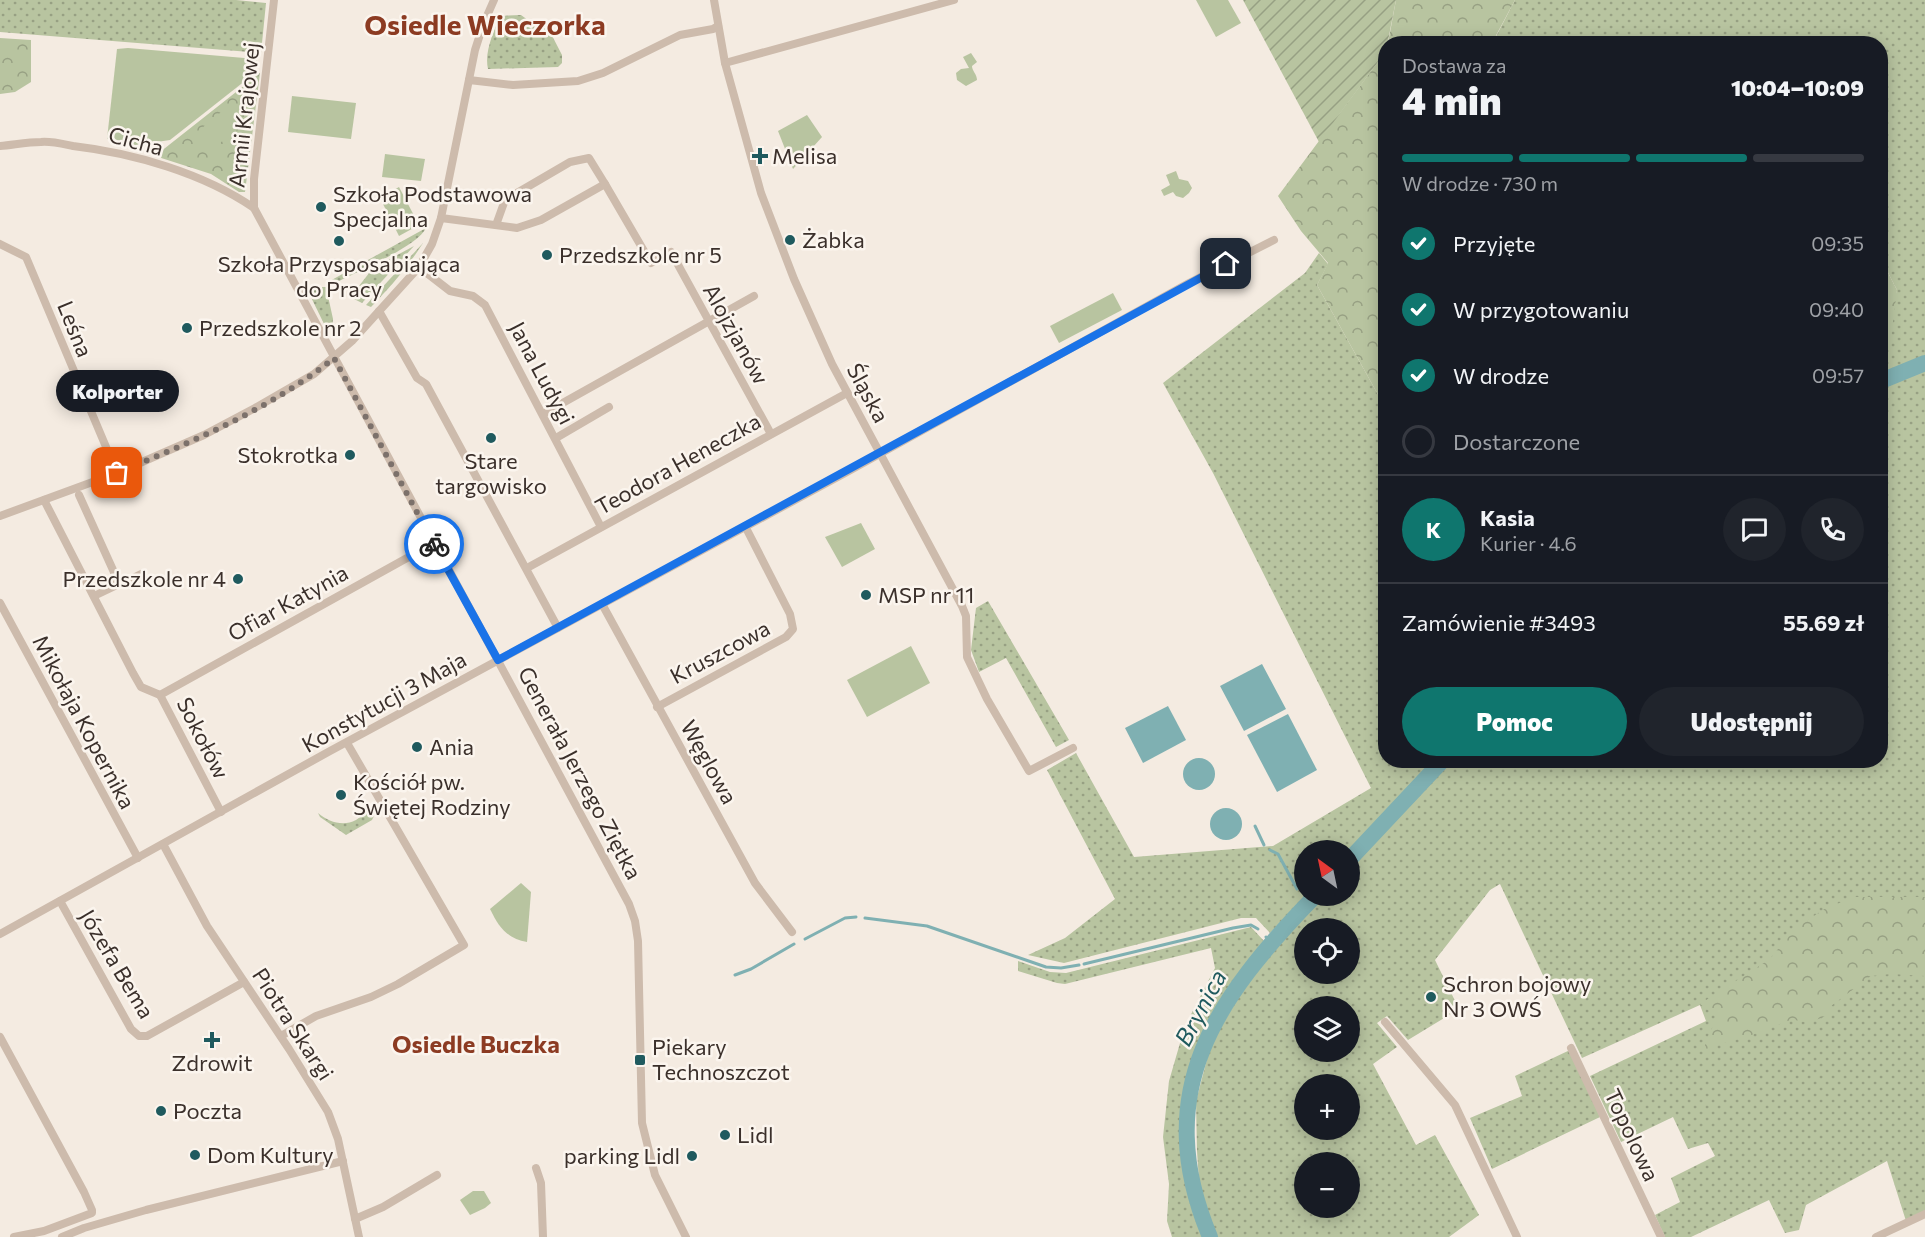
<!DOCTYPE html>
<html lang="pl">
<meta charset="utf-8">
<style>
:root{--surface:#171b24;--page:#20242c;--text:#f1f3f6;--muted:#9ea1a6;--line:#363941;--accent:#0f766e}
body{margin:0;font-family:Commissioner,sans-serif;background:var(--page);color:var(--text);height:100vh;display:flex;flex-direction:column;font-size:22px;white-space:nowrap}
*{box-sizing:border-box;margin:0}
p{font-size:20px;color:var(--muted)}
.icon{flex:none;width:33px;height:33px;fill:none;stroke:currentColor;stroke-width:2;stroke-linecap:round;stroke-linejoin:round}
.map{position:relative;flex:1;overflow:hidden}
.side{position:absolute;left:1378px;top:36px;width:510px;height:732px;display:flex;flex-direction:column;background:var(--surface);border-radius:24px;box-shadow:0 3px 15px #0003}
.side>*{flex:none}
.needle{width:39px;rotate:327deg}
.fabs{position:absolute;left:1294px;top:840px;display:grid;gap:12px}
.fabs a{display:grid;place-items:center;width:66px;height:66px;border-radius:50%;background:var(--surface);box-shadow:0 3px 15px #0003;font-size:30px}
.pin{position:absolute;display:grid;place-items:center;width:51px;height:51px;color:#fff;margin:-26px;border-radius:12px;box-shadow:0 3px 9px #0006}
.courier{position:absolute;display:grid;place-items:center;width:60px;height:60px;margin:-30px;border:4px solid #1a73e8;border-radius:50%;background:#fff;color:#222;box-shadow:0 2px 8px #0007}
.bubble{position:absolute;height:42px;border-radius:21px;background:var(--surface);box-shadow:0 3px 15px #0003;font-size:20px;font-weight:800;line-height:42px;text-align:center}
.headline em{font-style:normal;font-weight:800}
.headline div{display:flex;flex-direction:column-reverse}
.headline{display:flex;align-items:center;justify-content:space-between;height:102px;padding:0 24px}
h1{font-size:39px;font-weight:800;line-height:45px}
.bar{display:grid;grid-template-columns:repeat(4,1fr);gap:9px 6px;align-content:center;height:72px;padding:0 24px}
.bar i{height:8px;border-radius:4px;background:var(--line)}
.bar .current{background:var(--accent)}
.bar p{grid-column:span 4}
.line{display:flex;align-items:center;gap:15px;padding:0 24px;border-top:2px solid var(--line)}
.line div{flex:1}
.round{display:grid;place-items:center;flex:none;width:63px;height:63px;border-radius:32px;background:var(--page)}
ol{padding:0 24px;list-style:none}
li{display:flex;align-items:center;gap:18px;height:66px}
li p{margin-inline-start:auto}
li .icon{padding:6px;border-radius:50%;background:var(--accent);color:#fff;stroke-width:4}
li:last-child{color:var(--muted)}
li i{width:33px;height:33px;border:3px solid var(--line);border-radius:50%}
.button{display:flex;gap:12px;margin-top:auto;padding:12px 24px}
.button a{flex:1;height:69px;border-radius:36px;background:var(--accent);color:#fff;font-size:24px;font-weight:800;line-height:69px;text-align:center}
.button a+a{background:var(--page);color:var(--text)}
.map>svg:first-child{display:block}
.grass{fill:url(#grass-dots);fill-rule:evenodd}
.forest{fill:url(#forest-crowns)}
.park{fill:#b8c4a0}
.garden{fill:url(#garden-furrows)}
.water{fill:#7fb0b2}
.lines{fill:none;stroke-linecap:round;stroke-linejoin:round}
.stream{stroke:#7fb0b2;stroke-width:3}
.river{stroke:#7fb0b2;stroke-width:16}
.minor{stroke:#cdbbac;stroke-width:8}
.done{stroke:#7c716b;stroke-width:6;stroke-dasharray:0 10.8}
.route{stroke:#1a73e8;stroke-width:8}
.poi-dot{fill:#1f5a5e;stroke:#fbf5ee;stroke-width:2}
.labels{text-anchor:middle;stroke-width:5;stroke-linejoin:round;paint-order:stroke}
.street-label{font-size:22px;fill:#3b302b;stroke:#fbf5ee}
.poi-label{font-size:22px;fill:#3b302b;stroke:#fbf5ee;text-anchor:start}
.water-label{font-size:24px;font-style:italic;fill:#1f5a5e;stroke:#fbf5ee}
.neighbourhood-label{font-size:24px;font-weight:bold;fill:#8c3b22;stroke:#fbf5ee}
.district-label{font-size:28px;font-weight:bold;fill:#8c3b22;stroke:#fbf5ee}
</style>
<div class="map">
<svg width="1925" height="1237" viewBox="0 0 1925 1237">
<defs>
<pattern id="grass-dots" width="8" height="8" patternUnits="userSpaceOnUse" patternTransform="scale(1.5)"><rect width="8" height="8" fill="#b8c4a0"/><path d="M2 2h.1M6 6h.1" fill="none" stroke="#97a083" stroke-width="1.8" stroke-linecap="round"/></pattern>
<pattern id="forest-crowns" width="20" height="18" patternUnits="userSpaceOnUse" patternTransform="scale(1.5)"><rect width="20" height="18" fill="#b8c4a0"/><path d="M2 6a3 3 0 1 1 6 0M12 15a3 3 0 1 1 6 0" fill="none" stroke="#97a083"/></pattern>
<pattern id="garden-furrows" width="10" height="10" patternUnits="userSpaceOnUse" patternTransform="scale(1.5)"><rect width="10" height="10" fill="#b8c4a0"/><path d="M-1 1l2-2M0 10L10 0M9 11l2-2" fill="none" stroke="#97a083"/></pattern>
</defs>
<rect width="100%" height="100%" fill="#f4ebe1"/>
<g class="grass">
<path d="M 0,0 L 236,0 L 266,3 L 261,53 L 0,32 Z"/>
<path d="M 1515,0 L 1925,0 L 1925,358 L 1881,375 L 1881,349 L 1897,290 L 1881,259 L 1881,44 L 1492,44 Z"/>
<path d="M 521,15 L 536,26 L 546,24 L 562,55 L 562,63 L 558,67 L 488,69 C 484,52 494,31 500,16 Z"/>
<path d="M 426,228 C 417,247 354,273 333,284 L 328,282 Z"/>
<path d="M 423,243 C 408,267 390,287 371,307 L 366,305 Z"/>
<path d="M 414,246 L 362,303 L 354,299 L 352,295 L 373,268 Z"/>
<path d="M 1319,253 L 1328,264 L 1317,285 L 1386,409 L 1386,760 L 1435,761 L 1349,850 L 1305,850 L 1305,896 L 1270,933 L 1256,918 L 1241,918 L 1064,963 L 1028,955 L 1065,938 L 1115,899 L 1047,770 L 1076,753 L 1134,857 L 1273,846 L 1371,788 L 1213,473 L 1163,383 L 1305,273 Z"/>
<path d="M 306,287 L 326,287 L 333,319 L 332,327 L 327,330 Z"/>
<path d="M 1925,370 L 1925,1212 L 1906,1221 L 1887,1161 L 1806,1205 L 1799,1230 L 1785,1233 L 1769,1200 L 1691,1237 L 1665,1237 L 1655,1215 L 1680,1202 L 1671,1178 L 1715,1156 L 1708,1143 L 1688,1149 L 1673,1117 L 1621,1142 L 1590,1076 L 1706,1021 L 1700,1005 L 1582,1058 L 1500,884 L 1490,890 L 1435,960 L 1459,1009 L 1408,1040 L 1387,1016 L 1377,1023 L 1397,1047 L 1373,1064 L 1416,1145 L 1435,1135 L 1479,1215 L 1449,1237 L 1217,1237 L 1200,1196 L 1197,1151 L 1196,1101 L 1211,1044 L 1254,971 L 1324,896 L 1350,896 L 1350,868 L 1452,761 L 1881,760 L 1881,388 ZM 1305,928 L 1350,928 L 1350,974 L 1305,974 ZM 1305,1006 L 1350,1006 L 1350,1052 L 1305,1052 ZM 1305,1084 L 1350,1084 L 1350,1130 L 1305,1130 ZM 1305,1162 L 1350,1162 L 1350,1208 L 1305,1208 Z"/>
<path d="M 988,601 L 1069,740 L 1056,747 L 1006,658 L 979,672 L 971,650 L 976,608 Z"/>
<path d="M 372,809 L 374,816 L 372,820 L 346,835 L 320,817 L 318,813 C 329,822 343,827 356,820 C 362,816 365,812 372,809 Z"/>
<path d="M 1251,927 L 1264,941 C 1245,968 1223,996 1208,1026 C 1182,1077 1179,1147 1193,1202 C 1196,1214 1201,1226 1205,1237 L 1172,1237 L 1167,1221 L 1169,1184 L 1163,1137 L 1169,1081 L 1185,1026 L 1215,968 L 1211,948 L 1065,984 L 1057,983 L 1018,971 L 1018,961 L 1050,972 L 1066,973 Z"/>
<path d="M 1570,1050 L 1600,1117 L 1492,1169 L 1470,1118 L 1522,1096 L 1515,1076 Z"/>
</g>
<g class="forest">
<path d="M 1396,0 L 1515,0 L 1492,43 L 1388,43 Z"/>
<path d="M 0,38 L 31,40 L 31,82 L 15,92 L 0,94 Z"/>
<path d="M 1386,51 L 1386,409 L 1317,285 L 1328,263 L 1301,231 L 1278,196 Z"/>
<path d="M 260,73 L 245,192 L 239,192 L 211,174 L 155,156 Z"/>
<path d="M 1881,259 L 1897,290 L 1890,345 L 1881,349 Z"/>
<path d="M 1855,897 L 1925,897 L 1925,976 L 1891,974 L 1871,976 L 1831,1006 L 1830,1014 C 1817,1020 1807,1025 1793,1019 L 1749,1036 L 1720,1044 L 1705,1051 C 1703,1038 1716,1029 1715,1015 L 1700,1004 L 1770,959 L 1794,929 L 1826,908 Z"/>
</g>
<g class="park">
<path d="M 1196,0 L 1228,0 L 1241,23 L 1216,37 Z"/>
<path d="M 128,48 L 257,59 L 255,73 L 170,140 L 136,145 L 107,139 L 117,49 Z"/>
<path d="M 971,53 L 977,62 L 972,66 C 972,71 977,74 977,80 L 966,86 L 957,80 L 956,73 L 961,69 L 969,68 L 963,57 Z"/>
<path d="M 292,96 L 356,103 L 351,139 L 288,132 Z"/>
<path d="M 226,108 L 240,127 L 210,151 L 196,133 Z"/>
<path d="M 807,115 L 822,137 L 793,169 L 778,131 Z"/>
<path d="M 385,154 L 425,159 L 421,181 L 382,177 Z"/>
<path d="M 1176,171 L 1179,179 L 1188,181 L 1192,188 L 1189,193 L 1183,198 L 1176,196 L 1173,192 L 1164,196 L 1161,190 L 1170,185 L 1166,175 Z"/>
<path d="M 399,187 L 419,225 L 399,236 L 380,198 Z"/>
<path d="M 1113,293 L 1122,310 L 1059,343 L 1050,326 Z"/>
<path d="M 861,523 L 875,549 L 842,567 L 825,537 Z"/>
<path d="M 911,646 L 930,683 L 867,717 L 847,680 Z"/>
<path d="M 521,883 L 531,892 L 527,942 C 506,938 499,927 490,909 Z"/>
<path d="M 473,1191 L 484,1191 L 491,1203 L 485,1208 L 470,1215 L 460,1200 Z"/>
</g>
<path class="garden" d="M 1243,0 L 1396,0 L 1386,51 L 1319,142 Z"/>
<g class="water">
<path d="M 1262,664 L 1286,709 L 1244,731 L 1220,686 Z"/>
<path d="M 1168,706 L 1186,740 L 1143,763 L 1125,728 Z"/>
<path d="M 1288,714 L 1317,770 L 1277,792 L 1247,735 Z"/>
<circle cx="1199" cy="774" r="16"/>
<circle cx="1226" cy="824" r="16"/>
</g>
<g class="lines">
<g class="stream">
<path d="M 1255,826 L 1264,845"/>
<path d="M 1270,850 L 1278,854 L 1297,889"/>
<path d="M 1305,897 L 1309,901"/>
<path d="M 865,918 L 927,926 L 1046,967 L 1061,968 L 1079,965"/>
<path d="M 1266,937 L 1272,942"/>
<path d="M 805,939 L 845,918 L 856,917"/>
<path d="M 1084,964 L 1233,928 L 1251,925 L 1258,929"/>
<path d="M 735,975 L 751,969 L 794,944"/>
</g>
<g class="river">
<path d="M 1881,381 L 1925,363"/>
<path d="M 1350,859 L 1443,760"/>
<path d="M 1210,1237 C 1149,1091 1216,998 1315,896"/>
</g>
<g class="minor">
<path d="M 274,0 L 254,179 L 254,208 L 629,904 L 635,921 L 638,941 L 642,1123 L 655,1175 L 686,1237"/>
<path d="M 714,0 L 725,63 L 761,193 L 794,279 L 832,364 L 962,606 L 966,616 L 967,657 L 987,699 L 1029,771 L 1073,748"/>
<path d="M 725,63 L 954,0"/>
<path d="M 469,80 L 513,85 L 578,81 L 603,73 L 680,35 L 713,29 L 718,26"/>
<path d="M 0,146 C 13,145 27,142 41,142 C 51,141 63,144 73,146 C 133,153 203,173 254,208"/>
<path d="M 441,218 L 517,228 L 541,220 L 605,184 L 651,263 L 671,252 L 771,434"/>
<path d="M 496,225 L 505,200 L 570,162 L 589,158 L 605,184"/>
<path d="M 0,244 L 26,257 L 117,473"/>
<path d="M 419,267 L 450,291 L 473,296 L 485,305 L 601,527"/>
<path d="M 379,311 L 417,378 L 426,384 L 558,628"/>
<path d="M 543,414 L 754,296"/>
<path d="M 556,438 L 609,407"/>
<path d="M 79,495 L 118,581 L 115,586 L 94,596"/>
<path d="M 44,500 L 133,673 L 141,687 L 160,695 L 221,812"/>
<path d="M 0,516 L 117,473 L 204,435 L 255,408 L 314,374 L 352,341 L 419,267 L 432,244 L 441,218 L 475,50 L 483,25 L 494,0"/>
<path d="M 527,568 L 847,393"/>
<path d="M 117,584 L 121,584 L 141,574"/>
<path d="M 0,603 L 138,858"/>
<path d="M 602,604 L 755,883 L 792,932"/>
<path d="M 160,695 L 434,543"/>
<path d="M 657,707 L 786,637 L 793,629 L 790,614 L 745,526"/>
<path d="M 163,844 L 207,926 L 289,1049 L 328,1112 L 338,1139 L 359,1237"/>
<path d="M 60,901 L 131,1029 L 139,1036 L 147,1036 L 244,982"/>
<path d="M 0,934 L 330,751 L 847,472 L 1189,283 L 1274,240"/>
<path d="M 1385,1022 L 1455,1105 L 1517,1237"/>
<path d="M 281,1036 L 316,1016 L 371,997 L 398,984 L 464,945 L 347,743"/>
<path d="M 0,1037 L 84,1192 L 92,1210 L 92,1213 L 44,1231 L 14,1237"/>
<path d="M 1571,1048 L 1661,1237"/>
<path d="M 536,1168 L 541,1183 L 543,1237"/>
<path d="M 355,1219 L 383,1207 L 437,1175"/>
<path d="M 62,1237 L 84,1228 L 146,1210 L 343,1161"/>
<path d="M 1876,1237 L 1925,1214"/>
</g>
</g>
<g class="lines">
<path class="done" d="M 117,473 C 191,442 271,409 334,358 L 434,544"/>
<path class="route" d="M 434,544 L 498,660 L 1226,264"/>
</g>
<g class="poi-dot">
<path d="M757 147h6v6h6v6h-6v6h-6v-6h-6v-6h6z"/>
<circle cx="321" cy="207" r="6"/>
<circle cx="790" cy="240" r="6"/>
<circle cx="339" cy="241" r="6"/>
<circle cx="547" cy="255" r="6"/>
<circle cx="187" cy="328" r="6"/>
<circle cx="491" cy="438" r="6"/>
<circle cx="350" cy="455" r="6"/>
<circle cx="238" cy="579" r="6"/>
<circle cx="866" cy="595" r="6"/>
<circle cx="417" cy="747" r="6"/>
<circle cx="341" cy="795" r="6"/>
<circle cx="1431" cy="997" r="6"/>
<path d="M209 1031h6v6h6v6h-6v6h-6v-6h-6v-6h6z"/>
<rect x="634" y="1054" width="12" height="12" rx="3"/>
<circle cx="161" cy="1111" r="6"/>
<circle cx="725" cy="1135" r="6"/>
<circle cx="195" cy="1155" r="6"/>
<circle cx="692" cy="1156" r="6"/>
</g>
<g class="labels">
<g class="street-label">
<text transform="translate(244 115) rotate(-84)" y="8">Armii Krajowej</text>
<text transform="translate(136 141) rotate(15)" y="8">Cicha</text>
<text transform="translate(75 329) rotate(68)" y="8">Leśna</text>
<text transform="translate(736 334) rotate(61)" y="8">Alojzjanów</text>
<text transform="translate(542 373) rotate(62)" y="8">Jana Ludygi</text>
<text transform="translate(868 393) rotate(62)" y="8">Śląska</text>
<text transform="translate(678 464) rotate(-29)" y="8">Teodora Heneczka</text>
<text transform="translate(288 603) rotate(-29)" y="8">Ofiar Katynia</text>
<text transform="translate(720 652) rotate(-28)" y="8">Kruszcowa</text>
<text transform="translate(384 702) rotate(-29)" y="8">Konstytucji 3 Maja</text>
<text transform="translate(84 722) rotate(62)" y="8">Mikołaja Kopernika</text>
<text transform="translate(203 738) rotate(63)" y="8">Sokołów</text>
<text transform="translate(709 762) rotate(61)" y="8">Węglowa</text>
<text transform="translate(580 773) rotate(62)" y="8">Generała Jerzego Ziętka</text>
<text transform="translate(117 964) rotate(59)" y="8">Józefa Bema</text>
<text transform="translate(293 1024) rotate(57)" y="8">Piotra Skargi</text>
<text transform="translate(1632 1135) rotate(65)" y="8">Topolowa</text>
</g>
<g class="poi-label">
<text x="772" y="164">Melisa</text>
<text x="333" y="202">Szkoła Podstawowa<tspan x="333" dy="25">Specjalna</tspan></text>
<text x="802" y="248">Żabka</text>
<text x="559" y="263">Przedszkole nr 5</text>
<text x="339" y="272" text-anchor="middle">Szkoła Przysposabiająca<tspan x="339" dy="25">do Pracy</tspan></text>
<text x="199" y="336">Przedszkole nr 2</text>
<text x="338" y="463" text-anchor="end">Stokrotka</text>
<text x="491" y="469" text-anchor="middle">Stare<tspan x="491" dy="25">targowisko</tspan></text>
<text x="226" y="587" text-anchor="end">Przedszkole nr 4</text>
<text x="878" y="603">MSP nr 11</text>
<text x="429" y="755">Ania</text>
<text x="353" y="790">Kościół pw.<tspan x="353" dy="25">Świętej Rodziny</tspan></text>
<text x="1443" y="992">Schron bojowy<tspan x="1443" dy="25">Nr 3 OWŚ</tspan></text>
<text x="652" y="1055">Piekary<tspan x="652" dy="25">Technoszczot</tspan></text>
<text x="212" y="1071" text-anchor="middle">Zdrowit</text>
<text x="173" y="1119">Poczta</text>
<text x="737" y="1143">Lidl</text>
<text x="207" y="1163">Dom Kultury</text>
<text x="680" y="1164" text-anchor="end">parking Lidl</text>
</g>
<g class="water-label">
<text transform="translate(1201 1008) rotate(-62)" y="8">Brynica</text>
</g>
<g class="neighbourhood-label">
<text x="476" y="1053">Osiedle Buczka</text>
</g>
<g class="district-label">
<text x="485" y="35">Osiedle Wieczorka</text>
</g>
</g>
</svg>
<div class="fabs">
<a><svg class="needle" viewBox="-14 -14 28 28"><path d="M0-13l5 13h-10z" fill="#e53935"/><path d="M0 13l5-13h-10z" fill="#9ea1a6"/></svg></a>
<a><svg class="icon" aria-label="locate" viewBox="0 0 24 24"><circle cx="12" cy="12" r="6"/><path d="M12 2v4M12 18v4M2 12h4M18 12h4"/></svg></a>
<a><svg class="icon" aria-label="layers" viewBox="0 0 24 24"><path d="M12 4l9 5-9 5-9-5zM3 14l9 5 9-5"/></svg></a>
<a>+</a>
<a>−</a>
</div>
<div class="pin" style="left:117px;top:473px;background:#ea580c"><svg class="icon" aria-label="bag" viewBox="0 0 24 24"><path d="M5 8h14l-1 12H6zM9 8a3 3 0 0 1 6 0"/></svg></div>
<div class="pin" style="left:1226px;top:264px;background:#1f2937"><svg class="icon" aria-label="home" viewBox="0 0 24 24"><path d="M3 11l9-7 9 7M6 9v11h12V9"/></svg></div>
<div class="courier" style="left:434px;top:544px"><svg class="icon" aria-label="bike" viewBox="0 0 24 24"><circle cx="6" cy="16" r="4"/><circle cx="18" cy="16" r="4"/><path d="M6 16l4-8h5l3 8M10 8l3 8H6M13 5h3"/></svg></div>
<div class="bubble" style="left:56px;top:370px;width:123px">Kolporter</div>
<section class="side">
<div class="headline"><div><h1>4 min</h1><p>Dostawa za</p></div><em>10:04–10:09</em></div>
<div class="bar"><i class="current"></i><i class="current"></i><i class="current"></i><i></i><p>W drodze · 730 m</p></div>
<ol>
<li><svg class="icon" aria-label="check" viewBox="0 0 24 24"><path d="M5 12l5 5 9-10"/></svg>Przyjęte<p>09:35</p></li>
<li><svg class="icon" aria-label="check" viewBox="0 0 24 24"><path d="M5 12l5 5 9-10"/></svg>W przygotowaniu<p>09:40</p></li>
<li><svg class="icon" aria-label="check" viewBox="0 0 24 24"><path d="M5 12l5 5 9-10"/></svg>W drodze<p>09:57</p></li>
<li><i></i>Dostarczone</li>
</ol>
<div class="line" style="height:108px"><b class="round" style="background:var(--accent);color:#fff">K</b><div><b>Kasia</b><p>Kurier · 4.6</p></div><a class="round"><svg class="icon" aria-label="chat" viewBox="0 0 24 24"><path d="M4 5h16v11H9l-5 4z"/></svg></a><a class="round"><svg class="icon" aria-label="phone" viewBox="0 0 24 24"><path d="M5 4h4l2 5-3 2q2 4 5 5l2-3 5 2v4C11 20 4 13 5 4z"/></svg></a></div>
<div class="line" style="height:78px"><div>Zamówienie #3493</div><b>55.69 zł</b></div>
<div class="button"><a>Pomoc</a><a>Udostępnij</a></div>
</section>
</div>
